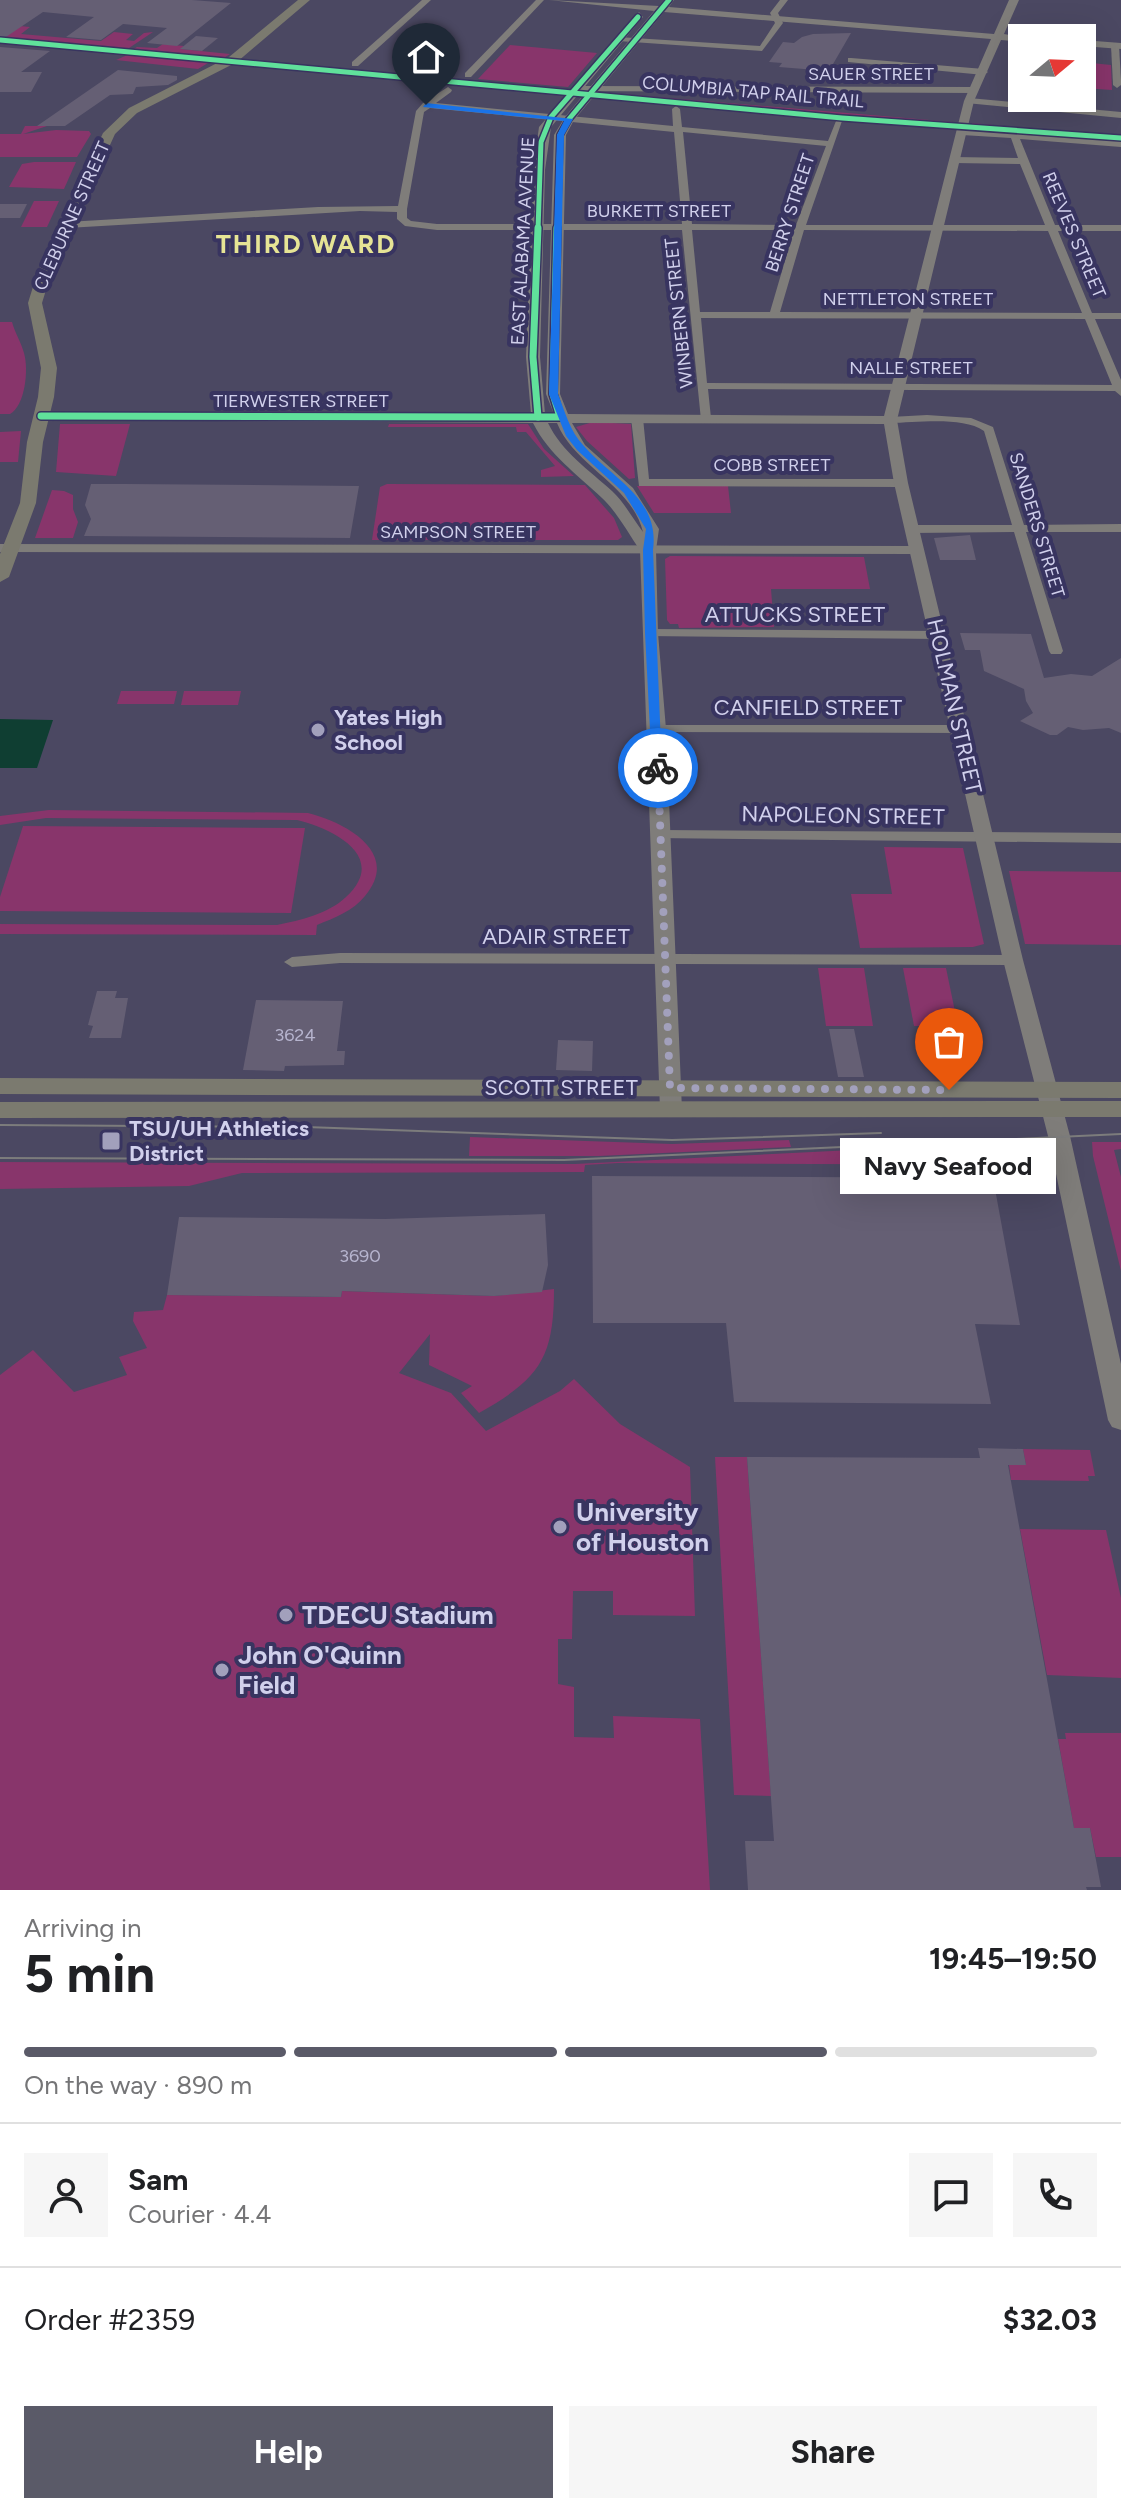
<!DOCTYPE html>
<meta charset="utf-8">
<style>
:root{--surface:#fff;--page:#f6f6f6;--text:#202124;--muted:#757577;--line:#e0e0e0;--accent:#5a5a68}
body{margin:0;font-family:Figtree,sans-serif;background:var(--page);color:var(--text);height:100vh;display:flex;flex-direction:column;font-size:30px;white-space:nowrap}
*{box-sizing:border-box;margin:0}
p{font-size:26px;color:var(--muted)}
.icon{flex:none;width:44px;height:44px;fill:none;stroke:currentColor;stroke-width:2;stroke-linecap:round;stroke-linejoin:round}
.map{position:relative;height:1890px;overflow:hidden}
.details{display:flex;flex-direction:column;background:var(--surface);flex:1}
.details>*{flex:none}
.needle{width:52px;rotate:71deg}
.fabs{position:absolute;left:1008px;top:24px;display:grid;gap:16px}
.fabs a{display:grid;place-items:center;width:88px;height:88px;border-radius:0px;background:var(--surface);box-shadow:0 8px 32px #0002;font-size:40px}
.pin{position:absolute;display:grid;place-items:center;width:68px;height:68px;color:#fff;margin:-82px -34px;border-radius:50% 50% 50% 0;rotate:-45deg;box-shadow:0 0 8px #0007}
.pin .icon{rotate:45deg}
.courier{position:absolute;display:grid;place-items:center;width:80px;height:80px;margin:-40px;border:6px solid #1a73e8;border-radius:50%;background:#fff;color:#222;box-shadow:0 2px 10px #0007}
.bubble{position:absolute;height:56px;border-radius:0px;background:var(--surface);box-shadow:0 8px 32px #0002;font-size:26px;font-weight:700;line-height:56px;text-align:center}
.head em{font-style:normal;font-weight:700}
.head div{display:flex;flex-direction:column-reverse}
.head{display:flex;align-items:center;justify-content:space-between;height:136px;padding:0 24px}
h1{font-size:52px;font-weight:700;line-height:60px}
.bar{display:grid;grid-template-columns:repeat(4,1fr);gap:12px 8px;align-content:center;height:96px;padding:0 24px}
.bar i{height:10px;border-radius:6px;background:var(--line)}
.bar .current{background:var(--accent)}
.bar p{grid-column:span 4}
.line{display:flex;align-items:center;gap:20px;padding:0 24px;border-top:2px solid var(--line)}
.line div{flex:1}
.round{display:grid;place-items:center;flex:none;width:84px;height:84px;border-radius:0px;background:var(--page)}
.action{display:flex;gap:16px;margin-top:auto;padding:16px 24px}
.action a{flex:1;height:92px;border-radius:0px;background:var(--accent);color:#fff;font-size:32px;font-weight:700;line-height:92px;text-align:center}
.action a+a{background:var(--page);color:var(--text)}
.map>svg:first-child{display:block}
.green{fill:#88356b}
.water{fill:#0f3e32}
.building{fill:#655f74}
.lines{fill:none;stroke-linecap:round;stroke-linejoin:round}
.minor{fill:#7f7d7a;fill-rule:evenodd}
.tertiary{fill:#7f7d7a;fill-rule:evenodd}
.secondary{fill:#7b7a6f;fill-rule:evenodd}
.tram{stroke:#7c7c7c;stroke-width:2}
.cycleway-far1-casing{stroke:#383460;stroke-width:8}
.cycleway-casing{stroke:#383460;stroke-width:10}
.cycleway-far1{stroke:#60e19b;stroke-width:5}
.cycleway{stroke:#60e19b;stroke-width:7}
.route{fill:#1a73e8}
.done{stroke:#a2a0bc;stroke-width:8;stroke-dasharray:0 14.4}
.poi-dot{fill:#a2a0bc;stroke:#383460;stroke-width:3}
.labels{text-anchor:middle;stroke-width:8;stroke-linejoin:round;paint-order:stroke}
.far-street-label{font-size:18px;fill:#d1d0ec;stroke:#383460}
.number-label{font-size:18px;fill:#b6b4ce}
.street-label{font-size:22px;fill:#d1d0ec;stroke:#383460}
.poi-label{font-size:22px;font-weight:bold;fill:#d1d0ec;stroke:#383460;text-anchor:start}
.far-district-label{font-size:26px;font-weight:bold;letter-spacing:2px;fill:#e6e495;stroke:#383460}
.near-poi-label{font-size:26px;font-weight:bold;fill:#d1d0ec;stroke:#383460;text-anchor:start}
</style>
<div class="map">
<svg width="1121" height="1890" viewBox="0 0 1121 1890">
<rect width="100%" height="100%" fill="#4b4862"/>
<g class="green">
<path d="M 0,24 L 30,27 L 21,34 L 101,41 L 114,32 L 133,34 L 126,40 L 134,41 L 144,33 L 153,32 L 126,50 L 68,43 L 0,39 Z"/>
<path d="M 163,44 L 184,46 L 181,49 L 230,54 L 222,59 L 132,50 L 137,47 L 157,48 Z"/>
<path d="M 510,45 L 597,53 L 568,87 L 478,79 Z"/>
<path d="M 132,53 L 213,60 L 198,69 L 116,60 Z"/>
<path d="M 1082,62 L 1111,65 L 1112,90 L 1082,88 Z"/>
<path d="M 599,92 L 953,122 L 951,130 L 592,97 Z"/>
<path d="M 972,123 L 1121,137 L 1121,143 L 971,129 Z"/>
<path d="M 25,126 L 47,126 L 23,134 L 56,130 L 89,131 L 91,134 L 77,157 L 0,157 L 0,134 L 21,134 Z"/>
<path d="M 34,162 L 76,162 L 64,189 L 9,187 L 22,164 Z"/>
<path d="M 34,201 L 59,201 L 47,227 L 21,227 Z"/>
<path d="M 0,322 L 12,322 C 15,333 21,342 24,353 C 29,370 25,406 10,414 L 0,414 Z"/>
<path d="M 593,422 L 631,424 L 635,478 L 629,479 L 587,441 L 576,427 Z"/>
<path d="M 60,424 L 130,424 L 116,476 L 56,472 Z"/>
<path d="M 389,424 L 528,424 L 544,449 L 574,476 L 541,477 L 541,470 L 555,466 L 526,432 L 517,432 L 516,427 L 388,427 Z"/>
<path d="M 21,431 L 18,462 L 0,462 L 0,432 Z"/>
<path d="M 387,484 L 585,485 L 614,518 L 622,537 L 618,540 L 372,540 L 380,487 Z"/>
<path d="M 637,486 L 728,486 L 731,513 L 654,513 Z"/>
<path d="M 52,490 L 64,491 L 73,495 L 73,509 L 78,522 L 73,538 L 35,538 Z"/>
<path d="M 670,556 L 864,557 L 870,589 L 771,589 L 774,627 L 679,628 L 678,624 L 670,624 L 667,620 L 665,559 Z"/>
<path d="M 121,691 L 177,691 L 174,704 L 117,704 Z"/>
<path d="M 184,691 L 241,691 L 238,705 L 181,705 Z"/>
<path d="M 49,810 L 308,813 C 344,822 402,852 365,896 C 353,911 334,918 317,925 L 316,935 L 0,934 L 0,924 L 277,925 C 301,920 328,914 346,897 C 390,856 331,828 297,820 L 46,818 L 0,825 L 0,816 Z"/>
<path d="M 23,826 L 305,828 L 291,913 L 0,911 L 0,897 Z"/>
<path d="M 884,847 L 963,848 L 984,944 L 973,947 L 860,948 L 851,894 L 892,894 Z"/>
<path d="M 1009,871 L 1121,872 L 1121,945 L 1025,944 Z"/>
<path d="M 818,968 L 864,968 L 873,1026 L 826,1026 Z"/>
<path d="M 903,968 L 946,968 L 958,1026 L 914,1026 Z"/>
<path d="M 470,1137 L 672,1144 L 789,1140 L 791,1147 L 599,1156 L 469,1156 Z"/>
<path d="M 1031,1141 L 1029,1165 L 618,1163 L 585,1165 L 584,1172 L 242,1173 L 189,1186 L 0,1189 L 0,1162 L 575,1164 Z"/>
<path d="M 1092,1142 L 1121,1142 L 1121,1149 L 1114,1150 L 1121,1177 L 1121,1271 L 1093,1156 Z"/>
<path d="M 554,1289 C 554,1359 539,1379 479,1413 L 461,1393 L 472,1386 L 429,1365 L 430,1334 L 399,1373 L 451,1393 L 486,1431 L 560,1391 L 574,1379 L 620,1424 L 690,1467 L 695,1616 L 613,1615 L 613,1591 L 573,1591 L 572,1639 L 558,1639 L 558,1684 L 574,1687 L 574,1737 L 614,1738 L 613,1716 L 700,1719 L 710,1890 L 0,1890 L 0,1375 L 33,1350 L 74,1392 L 127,1375 L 119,1357 L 147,1348 L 133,1321 L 134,1312 L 163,1310 L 167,1295 L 341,1297 L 342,1291 L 494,1296 Z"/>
<path d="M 1023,1449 L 1090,1450 L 1095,1476 L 1088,1476 L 1089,1481 L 1011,1480 L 1009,1465 L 1026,1465 Z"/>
<path d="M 715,1457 L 747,1457 L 771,1796 L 734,1795 Z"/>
<path d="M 1020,1529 L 1106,1530 L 1121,1598 L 1121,1678 L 1047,1675 Z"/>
<path d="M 1065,1733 L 1121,1733 L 1121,1857 L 1096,1857 L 1090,1828 L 1074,1828 L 1058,1739 L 1066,1739 Z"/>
</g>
<path class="water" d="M 0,719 L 53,720 L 37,768 L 0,768 Z"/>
<g class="building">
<path d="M 0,0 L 192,0 L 231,3 L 177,46 L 147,43 L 167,28 L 123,24 L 101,40 L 66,37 L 94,17 L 43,12 L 0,41 Z"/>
<path d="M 851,33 L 829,71 L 779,67 L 782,63 L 769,62 L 783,42 L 794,43 L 802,37 L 813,34 Z"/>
<path d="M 196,36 L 218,38 L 202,51 L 180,49 Z"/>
<path d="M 0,47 L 50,51 L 21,72 L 42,72 L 31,92 L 0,92 Z"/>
<path d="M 118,70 L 177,76 L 177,80 L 168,85 L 136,87 L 133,94 L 110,95 L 65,126 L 37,126 Z"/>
<path d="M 0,204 L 27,204 L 20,218 L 0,218 Z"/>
<path d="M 91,484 L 126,484 L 359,486 L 350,538 L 84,536 L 91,519 L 85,505 Z"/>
<path d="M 970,535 L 976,560 L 940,560 L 934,538 Z"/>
<path d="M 960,633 L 1031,634 L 1044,678 L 1071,674 L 1092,676 L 1121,658 L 1121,733 L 1109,728 L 1083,730 L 1068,727 L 1057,735 L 1050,735 L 1020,721 L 1033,713 L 1026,701 L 1024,689 L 984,671 L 980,650 L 965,650 Z"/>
<path d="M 97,991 L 117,991 L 115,998 L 128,998 L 121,1038 L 89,1038 L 93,1026 L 88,1025 Z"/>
<path d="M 256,1000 L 343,1001 L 337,1051 L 345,1051 L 344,1065 L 285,1066 L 284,1071 L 243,1070 Z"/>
<path d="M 829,1029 L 854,1029 L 864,1077 L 838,1077 Z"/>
<path d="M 929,1039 L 962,1039 L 968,1065 L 935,1066 Z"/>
<path d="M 558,1040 L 593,1041 L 592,1071 L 556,1070 Z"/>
<path d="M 592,1176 L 993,1178 L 1020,1325 L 975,1324 L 991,1404 L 734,1402 L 726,1323 L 593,1323 Z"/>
<path d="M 545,1214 L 548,1265 L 542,1292 L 494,1296 L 342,1291 L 341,1297 L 167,1295 L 179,1217 L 385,1219 Z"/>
<path d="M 978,1448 L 1023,1449 L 1026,1465 L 1008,1465 L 1074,1828 L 1090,1828 L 1101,1887 L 1086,1887 L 1087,1890 L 748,1890 L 745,1841 L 774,1841 L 747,1457 L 980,1458 Z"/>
</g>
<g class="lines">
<g class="minor">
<path d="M 422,0 L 431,0 L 358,66 L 352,66 L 352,62 Z"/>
<path d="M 536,0 L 544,0 L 471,77 L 465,77 L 465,73 Z"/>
<path d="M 780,0 L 788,0 L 778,13 L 783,23 L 762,51 L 618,41 L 614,39 L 618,37 L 760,46 L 775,23 L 770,13 Z"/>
<path d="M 1115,44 L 1119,46 L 1121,80 L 1121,85 L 1117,88 L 1113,85 L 1111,46 Z"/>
<path d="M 851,58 L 984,69 L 988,72 L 984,75 L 848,62 L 848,58 Z"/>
<path d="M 576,86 L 974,87 L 978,90 L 974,93 L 573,91 L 573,87 Z"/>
<path d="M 448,87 L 452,90 L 451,92 L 436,103 L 673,126 L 672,109 L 676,106 L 680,109 L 682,127 L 828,141 L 836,121 L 842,121 L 806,225 L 1045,225 L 1020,164 L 954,163 L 949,160 L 954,157 L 1018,158 L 1011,138 L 962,135 L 958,132 L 959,130 L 1015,131 L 1121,141 L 1121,147 L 1020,139 L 1055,225 L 1121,225 L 1121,231 L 1058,231 L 1092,313 L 1121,313 L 1121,319 L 1095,319 L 1121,380 L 1121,396 L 1115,391 L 708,389 L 711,418 L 701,420 L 682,230 L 437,230 L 405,226 L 397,219 L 397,212 L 360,211 L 67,228 L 62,225 L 67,222 L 318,207 L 398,206 L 416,111 L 423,103 ZM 430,108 L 674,132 L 682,224 L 437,224 L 411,221 L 407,218 L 407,209 L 424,112 ZM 683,132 L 826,146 L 796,225 L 692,224 ZM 692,230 L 794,230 L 770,312 L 700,312 ZM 804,230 L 1048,231 L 1082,313 L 780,312 ZM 701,318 L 1085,319 L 1112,385 L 707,383 Z"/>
<path d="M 969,98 L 1121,112 L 1121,118 L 966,103 L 966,99 Z"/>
<path d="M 637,415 L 643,418 L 649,479 L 901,479 L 907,483 L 901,487 L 639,486 L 631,418 Z"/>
<path d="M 927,415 L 971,418 L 993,427 L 1024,525 L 1121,524 L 1121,532 L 1026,532 L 1063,651 L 1061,654 L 1051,654 L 1049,651 L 1014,532 L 912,533 L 906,529 L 912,525 L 1012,525 L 984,431 C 962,416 916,423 890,423 L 884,420 L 890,417 Z"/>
<path d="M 0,544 L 917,546 L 923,550 L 917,554 L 0,552 Z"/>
<path d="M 650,629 L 939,631 L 946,635 L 939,639 L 645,636 L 643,633 Z"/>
<path d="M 657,725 L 959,725 L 966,729 L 959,733 L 652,732 L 650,729 Z"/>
<path d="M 660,830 L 1121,833 L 1121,843 L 655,838 L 652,835 L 655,832 Z"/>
<path d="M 340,953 L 1013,955 L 1021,960 L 1013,965 L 340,963 L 292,967 L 284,962 L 292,957 Z"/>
</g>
<g class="tertiary">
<path d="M 549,0 L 659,6 L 664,0 L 674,0 L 669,7 L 994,34 L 1009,0 L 1019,0 L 1004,34 L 1026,38 L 1022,38 L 1022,42 L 1001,40 L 974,101 L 897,420 L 908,483 L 1023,960 L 1070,1136 L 1121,1364 L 1121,1430 L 1112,1427 L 1108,1420 L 1048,1136 L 1003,960 L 894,483 L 884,424 L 572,423 L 585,445 L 633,488 L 659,529 L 656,550 L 658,633 L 666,729 L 682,1110 L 679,1115 L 663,1115 L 660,1110 L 640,550 C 628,533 617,512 602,498 C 577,474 549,455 533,423 L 41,420 L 34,416 L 41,412 L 531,414 L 526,357 L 533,170 L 539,127 L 639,12 L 643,17 L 551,127 L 545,170 L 540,357 L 545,414 L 554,414 L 546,394 L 554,135 L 565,117 L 654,11 ZM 664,12 L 991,39 L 964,101 L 884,416 L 568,414 L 560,394 L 566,135 L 574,120 ZM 548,423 L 557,423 C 575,467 631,484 643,532 C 633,519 624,502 612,491 C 589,470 562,452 548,423 Z"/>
<path d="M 1082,40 L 1121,43 L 1121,49 L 1082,46 Z"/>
</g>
<g class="secondary">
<path d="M 298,0 L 310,0 L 237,62 L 137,113 L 115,134 L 50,277 L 42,303 L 57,368 L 54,397 L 43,442 L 36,503 L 9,577 L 0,582 L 0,554 L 20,503 L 27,442 L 38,397 L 41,368 L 28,303 L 36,277 L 103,133 L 129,108 L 229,57 Z"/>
<path d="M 0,1078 L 1121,1082 L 1121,1098 L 0,1094 Z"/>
<path d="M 1121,1101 L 1121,1117 L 0,1118 L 0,1102 Z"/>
</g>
<g class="tram">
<path d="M 0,1125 L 306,1127 L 672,1140 L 881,1133"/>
<path d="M 0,1158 L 564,1160 L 1121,1134"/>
</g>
<g class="cycleway-far1-casing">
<g id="cycleway-far1">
<path d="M 0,40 L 842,118 L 1121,138"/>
<path d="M 538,230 L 541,142 L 551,117 L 638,17"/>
<path d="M 557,230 L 560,135 L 569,119 L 669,0"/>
</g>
</g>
<g class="cycleway-casing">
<g id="cycleway">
<path d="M 538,228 L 533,357 L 538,417"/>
<path d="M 41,416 L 560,417 L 553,394 L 557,228"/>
</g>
</g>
<use href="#cycleway-far1" class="cycleway-far1"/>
<use href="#cycleway" class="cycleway"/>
</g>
<path class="route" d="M 426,103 L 573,119 L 564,135 L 558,394 C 565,412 570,431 583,445 C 612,479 660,498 653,550 L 662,770 L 652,768 L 645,633 L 643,550 L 646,529 L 624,493 L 577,450 L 566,436 L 549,394 L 557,135 L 564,121 L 423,107 Z"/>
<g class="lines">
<path class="done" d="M 658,768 L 670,1088 L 949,1090"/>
</g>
<g class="poi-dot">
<circle cx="318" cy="730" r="8"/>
<rect x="101" y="1131" width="20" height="20" rx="4"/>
<circle cx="560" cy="1527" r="8"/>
<circle cx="286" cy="1615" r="8"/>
<circle cx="222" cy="1670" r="8"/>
</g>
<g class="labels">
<g class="far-street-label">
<text x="871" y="80">SAUER STREET</text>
<text transform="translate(753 92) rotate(5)" y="6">COLUMBIA TAP RAIL TRAIL</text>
<text x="659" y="217">BURKETT STREET</text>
<text transform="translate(790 213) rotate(-72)" y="6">BERRY STREET</text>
<text transform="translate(72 216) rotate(-66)" y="6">CLEBURNE STREET</text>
<text transform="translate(1074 235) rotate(67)" y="6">REEVES STREET</text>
<text transform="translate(523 241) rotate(-87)" y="6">EAST ALABAMA AVENUE</text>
<text x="908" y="305">NETTLETON STREET</text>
<text transform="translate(679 313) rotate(-96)" y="6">WINBERN STREET</text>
<text x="911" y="374">NALLE STREET</text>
<text x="301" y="407">TIERWESTER STREET</text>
<text x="772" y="471">COBB STREET</text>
<text transform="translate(1037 525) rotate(73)" y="6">SANDERS STREET</text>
<text x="458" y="538">SAMPSON STREET</text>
</g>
<g class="number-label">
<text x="295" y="1041">3624</text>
<text x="360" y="1262">3690</text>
</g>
<g class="street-label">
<text x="795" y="622">ATTUCKS STREET</text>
<text transform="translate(955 706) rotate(77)" y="8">HOLMAN STREET</text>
<text x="808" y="715">CANFIELD STREET</text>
<text transform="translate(843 815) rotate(1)" y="8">NAPOLEON STREET</text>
<text x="556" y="944">ADAIR STREET</text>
<text x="561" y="1095">SCOTT STREET</text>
</g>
<g class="poi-label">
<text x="334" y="725">Yates High<tspan x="334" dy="25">School</tspan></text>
<text x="129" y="1136">TSU/UH Athletics<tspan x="129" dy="25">District</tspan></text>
</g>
<g class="far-district-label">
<text x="306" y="253">THIRD WARD</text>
</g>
<g class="near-poi-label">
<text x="576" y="1521">University<tspan x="576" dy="30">of Houston</tspan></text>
<text x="302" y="1624">TDECU Stadium</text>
<text x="238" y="1664">John O'Quinn<tspan x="238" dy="30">Field</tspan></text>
</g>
</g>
</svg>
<div class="fabs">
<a><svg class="needle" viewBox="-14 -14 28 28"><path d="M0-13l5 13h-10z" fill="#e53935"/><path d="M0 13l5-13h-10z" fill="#757577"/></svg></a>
</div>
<div class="pin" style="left:949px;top:1090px;background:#ea580c"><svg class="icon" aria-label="bag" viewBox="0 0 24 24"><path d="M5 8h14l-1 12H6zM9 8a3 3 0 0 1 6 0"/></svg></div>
<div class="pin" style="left:426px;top:105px;background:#1f2937"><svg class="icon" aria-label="home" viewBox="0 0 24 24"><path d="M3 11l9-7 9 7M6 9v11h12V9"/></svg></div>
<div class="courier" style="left:658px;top:768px"><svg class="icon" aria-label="bike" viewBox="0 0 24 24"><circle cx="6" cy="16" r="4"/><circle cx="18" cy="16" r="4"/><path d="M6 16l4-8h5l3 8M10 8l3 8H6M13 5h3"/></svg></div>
<div class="bubble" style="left:840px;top:1138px;width:216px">Navy Seafood</div>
</div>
<section class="details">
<div class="head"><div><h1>5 min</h1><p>Arriving in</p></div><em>19:45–19:50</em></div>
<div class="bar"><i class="current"></i><i class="current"></i><i class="current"></i><i></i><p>On the way · 890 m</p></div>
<div class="line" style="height:144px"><a class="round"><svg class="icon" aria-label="person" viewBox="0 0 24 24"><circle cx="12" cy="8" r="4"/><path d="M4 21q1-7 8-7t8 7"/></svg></a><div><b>Sam</b><p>Courier · 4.4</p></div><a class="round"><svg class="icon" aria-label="chat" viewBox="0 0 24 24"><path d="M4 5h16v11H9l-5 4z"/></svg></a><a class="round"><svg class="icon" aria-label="phone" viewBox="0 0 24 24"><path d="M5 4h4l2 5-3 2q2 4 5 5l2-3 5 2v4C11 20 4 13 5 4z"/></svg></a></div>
<div class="line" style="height:104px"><div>Order #2359</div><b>$32.03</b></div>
<div class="action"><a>Help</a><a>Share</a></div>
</section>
